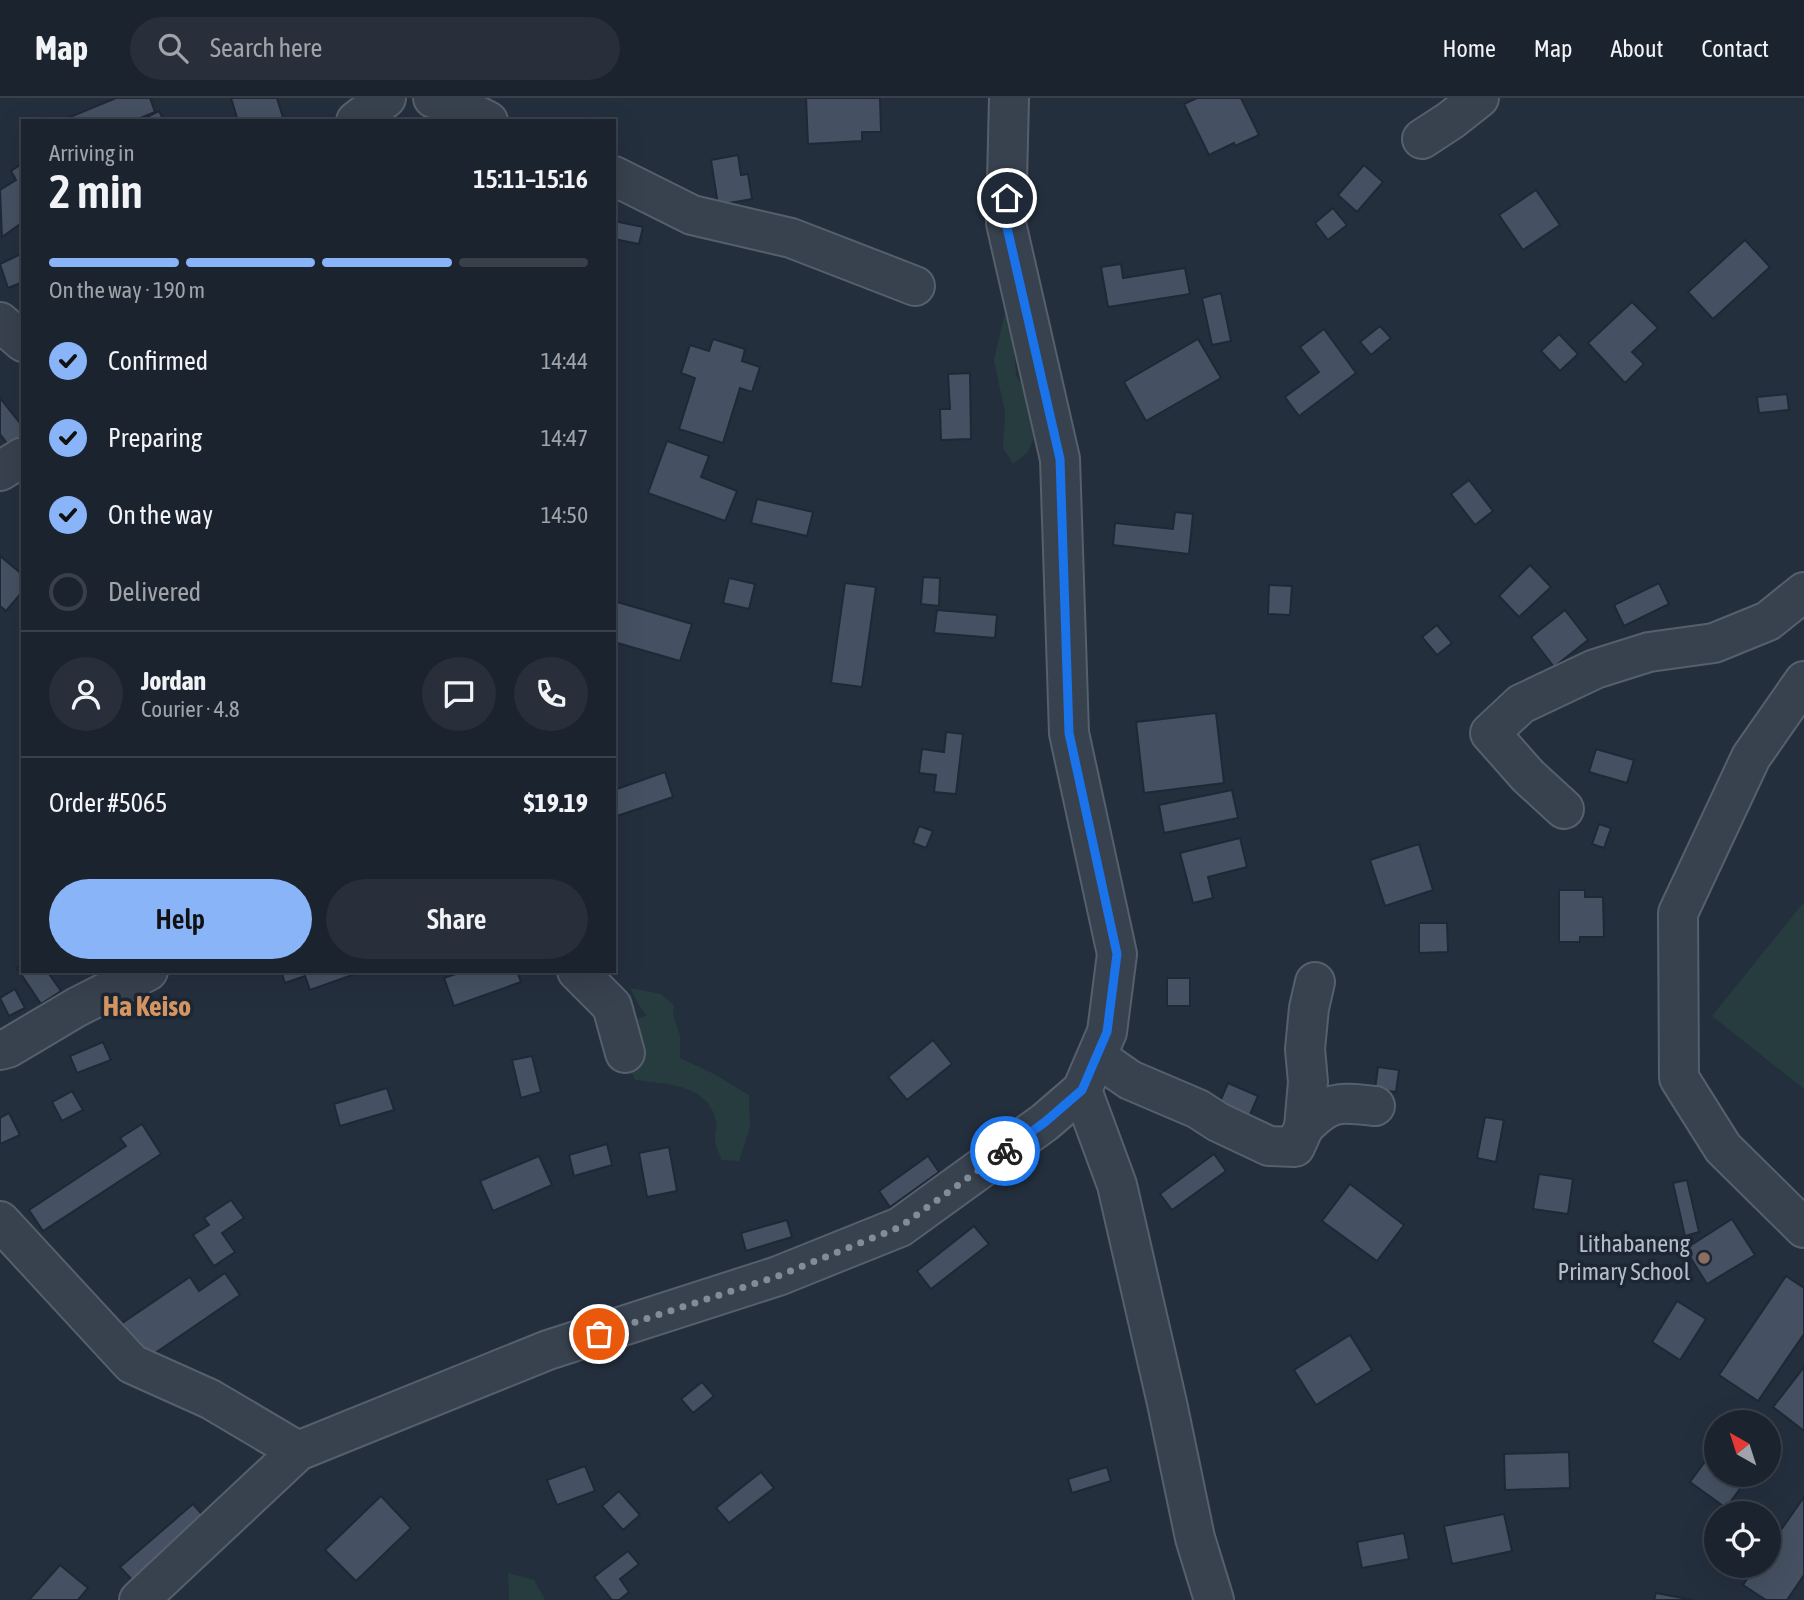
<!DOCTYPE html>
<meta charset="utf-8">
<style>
:root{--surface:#1b232e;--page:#282f3a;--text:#f1f3f6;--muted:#a0a4aa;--line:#39404a;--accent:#8ab4f8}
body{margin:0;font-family:"Asap Condensed",sans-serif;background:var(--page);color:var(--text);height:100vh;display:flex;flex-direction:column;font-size:26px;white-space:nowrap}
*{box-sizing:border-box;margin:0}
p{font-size:23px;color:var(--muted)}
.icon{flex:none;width:38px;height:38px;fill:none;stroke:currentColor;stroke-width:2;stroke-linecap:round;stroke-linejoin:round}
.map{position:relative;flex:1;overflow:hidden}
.details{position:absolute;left:21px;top:21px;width:595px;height:854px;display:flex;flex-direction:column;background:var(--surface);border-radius:0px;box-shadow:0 7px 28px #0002,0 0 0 2px var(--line)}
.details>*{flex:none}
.needle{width:46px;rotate:321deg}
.fabs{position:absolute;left:1704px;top:1312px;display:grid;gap:14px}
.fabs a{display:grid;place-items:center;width:77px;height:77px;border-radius:50%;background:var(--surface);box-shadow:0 7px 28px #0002,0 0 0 2px var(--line);font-size:35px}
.pin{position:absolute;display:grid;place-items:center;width:60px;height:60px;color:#fff;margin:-30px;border:4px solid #fff;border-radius:50%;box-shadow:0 2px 7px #0007}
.courier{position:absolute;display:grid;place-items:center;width:70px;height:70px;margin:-35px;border:5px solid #1a73e8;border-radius:50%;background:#fff;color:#222;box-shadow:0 2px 9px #0007}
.headline em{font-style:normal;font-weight:600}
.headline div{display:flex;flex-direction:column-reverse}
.headline{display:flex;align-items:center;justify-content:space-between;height:119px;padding:0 28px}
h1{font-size:46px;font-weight:600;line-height:52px}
.bar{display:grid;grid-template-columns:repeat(4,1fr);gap:10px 7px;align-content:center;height:84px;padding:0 28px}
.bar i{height:9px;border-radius:5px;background:var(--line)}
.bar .selected{background:var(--accent)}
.bar p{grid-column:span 4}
.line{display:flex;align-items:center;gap:18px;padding:0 28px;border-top:2px solid var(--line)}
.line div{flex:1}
.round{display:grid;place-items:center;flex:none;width:74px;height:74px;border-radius:37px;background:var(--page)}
ol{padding:0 28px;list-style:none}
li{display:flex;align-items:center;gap:21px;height:77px}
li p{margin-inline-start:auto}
li .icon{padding:7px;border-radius:50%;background:var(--accent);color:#111;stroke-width:4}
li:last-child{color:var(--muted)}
li i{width:38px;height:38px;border:4px solid var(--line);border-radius:50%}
.action{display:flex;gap:14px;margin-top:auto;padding:14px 28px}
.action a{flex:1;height:80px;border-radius:42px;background:var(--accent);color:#111;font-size:28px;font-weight:600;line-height:80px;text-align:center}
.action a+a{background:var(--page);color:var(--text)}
header{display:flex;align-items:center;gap:42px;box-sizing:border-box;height:98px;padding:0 35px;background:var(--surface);border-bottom:2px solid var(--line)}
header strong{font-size:33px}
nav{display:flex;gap:38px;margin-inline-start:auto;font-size:24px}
.search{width:490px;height:63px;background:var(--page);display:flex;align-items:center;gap:18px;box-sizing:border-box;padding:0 24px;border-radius:38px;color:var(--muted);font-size:26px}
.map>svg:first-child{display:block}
.green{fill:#263c3f}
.building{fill:#455162;stroke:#1f2835;stroke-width:2}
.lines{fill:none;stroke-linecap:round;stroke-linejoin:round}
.minor-casing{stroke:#565f6c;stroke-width:42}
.minor{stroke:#38414e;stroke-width:38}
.done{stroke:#828b98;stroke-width:7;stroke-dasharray:0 12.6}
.route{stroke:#1a73e8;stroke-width:9}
.education-dot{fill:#8d6e63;stroke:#1d2633;stroke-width:2.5}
.labels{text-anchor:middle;stroke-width:7;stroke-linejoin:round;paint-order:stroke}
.poi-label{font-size:24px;fill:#b4bcc9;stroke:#1d2633;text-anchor:end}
.quarter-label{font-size:28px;font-weight:bold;fill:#d59563;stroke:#1d2633}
</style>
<header>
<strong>Map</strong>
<div class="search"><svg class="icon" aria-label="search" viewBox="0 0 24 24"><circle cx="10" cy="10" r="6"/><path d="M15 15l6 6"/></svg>Search here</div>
<nav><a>Home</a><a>Map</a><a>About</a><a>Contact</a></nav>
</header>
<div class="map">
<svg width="1804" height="1502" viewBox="0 0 1804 1502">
<rect width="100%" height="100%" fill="#242f3e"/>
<g class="green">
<path d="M 1005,214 L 1014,243 L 1016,278 L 1043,318 L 1028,354 L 1013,366 L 1003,350 L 1005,315 L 994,262 Z"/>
<path d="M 1804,804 L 1804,991 L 1712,918 Z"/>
<path d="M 630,890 L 661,896 L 674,908 L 673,917 L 680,937 L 680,960 L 714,976 L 749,997 L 750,1029 L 739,1063 L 722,1062 C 719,1055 715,1048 715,1041 C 715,1035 717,1030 716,1024 C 710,986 665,986 635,982 L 627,964 L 626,926 L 647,917 L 640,909 Z"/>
<path d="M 508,1475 L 534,1482 L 545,1502 L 509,1502 Z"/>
</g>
<g class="building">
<path d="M 116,0 L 150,0 L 155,14 L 133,23 L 71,23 L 70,19 Z"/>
<path d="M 231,0 L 277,0 L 284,23 L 238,23 Z"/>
<path d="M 806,0 L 880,0 L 881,34 L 862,34 L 862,43 L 808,46 Z"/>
<path d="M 1197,0 L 1241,0 L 1259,37 L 1235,48 L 1234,45 L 1209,57 L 1184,6 Z"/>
<path d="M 159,13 L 164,23 L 139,23 Z"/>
<path d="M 738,57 L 741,77 L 748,76 L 752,101 L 718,107 L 711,62 Z"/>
<path d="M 23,65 L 23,124 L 2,139 L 0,92 L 16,82 L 11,73 Z"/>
<path d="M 1364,67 L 1383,84 L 1357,114 L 1338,97 Z"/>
<path d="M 1536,92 L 1560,127 L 1523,152 L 1499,117 Z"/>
<path d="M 1333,110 L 1347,127 L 1328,142 L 1315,125 Z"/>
<path d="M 614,123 L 643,129 L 639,146 L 614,141 Z"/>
<path d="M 1745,142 L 1770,169 L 1713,221 L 1688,194 Z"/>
<path d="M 23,155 L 23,184 L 8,190 L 0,166 Z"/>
<path d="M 1121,166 L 1123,180 L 1185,170 L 1190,196 L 1108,209 L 1101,169 Z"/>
<path d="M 1221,195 L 1231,243 L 1212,247 L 1202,200 Z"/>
<path d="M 1632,204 L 1658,230 L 1632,254 L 1644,266 L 1625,285 L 1588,245 Z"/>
<path d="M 1380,228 L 1391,240 L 1371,257 L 1360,244 Z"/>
<path d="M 1324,231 L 1356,275 L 1299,318 L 1285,299 L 1319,274 L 1300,249 Z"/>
<path d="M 1559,236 L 1578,256 L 1560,273 L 1541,253 Z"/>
<path d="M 713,241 L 745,251 L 742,263 L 760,269 L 752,294 L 740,290 L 723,345 L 679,331 L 695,280 L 681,275 L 690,247 L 709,253 Z"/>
<path d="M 1198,241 L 1221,280 L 1146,323 L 1124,284 Z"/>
<path d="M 970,275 L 971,341 L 941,342 L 940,311 L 950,311 L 948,276 Z"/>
<path d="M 1787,296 L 1789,312 L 1759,315 L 1757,299 Z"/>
<path d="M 0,300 L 23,329 L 23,337 L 9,348 L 0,336 Z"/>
<path d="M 667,343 L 709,358 L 701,379 L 737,393 L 725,423 L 648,395 Z"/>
<path d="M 1469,382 L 1493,413 L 1475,427 L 1451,396 Z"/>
<path d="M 757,401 L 813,414 L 807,438 L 751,425 Z"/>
<path d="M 1175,414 L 1193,416 L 1189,456 L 1113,447 L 1115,425 L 1173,431 Z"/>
<path d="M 0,458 L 23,477 L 23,493 L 6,513 L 0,508 Z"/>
<path d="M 1530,467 L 1551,489 L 1519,519 L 1499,498 Z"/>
<path d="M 923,479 L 940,480 L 939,508 L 921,506 Z"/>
<path d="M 729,480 L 755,486 L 749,511 L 723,505 Z"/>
<path d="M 845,485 L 876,489 L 862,589 L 831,585 Z"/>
<path d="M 1659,485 L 1669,506 L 1624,528 L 1614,507 Z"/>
<path d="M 1269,487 L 1292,488 L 1290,517 L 1268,516 Z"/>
<path d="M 614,503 L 692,526 L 680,563 L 614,544 Z"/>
<path d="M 937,512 L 997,517 L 995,540 L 934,535 Z"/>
<path d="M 1565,512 L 1588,542 L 1554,569 L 1531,539 Z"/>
<path d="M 1437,527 L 1452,545 L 1437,557 L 1422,539 Z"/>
<path d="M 1216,615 L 1224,685 L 1144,695 L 1136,624 Z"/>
<path d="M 946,634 L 963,636 L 956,696 L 934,694 L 936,677 L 919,675 L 922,651 L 944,654 Z"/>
<path d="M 1596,651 L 1634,662 L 1627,685 L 1589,674 Z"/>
<path d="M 665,674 L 673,699 L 614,719 L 614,692 Z"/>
<path d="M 1232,692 L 1238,720 L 1164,735 L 1159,707 Z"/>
<path d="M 1599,726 L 1611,730 L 1604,750 L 1592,746 Z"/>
<path d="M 919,728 L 933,733 L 926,750 L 913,745 Z"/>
<path d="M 1240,740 L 1247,769 L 1208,779 L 1213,800 L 1193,805 L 1180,755 Z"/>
<path d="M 1419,746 L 1433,792 L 1385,808 L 1370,762 Z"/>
<path d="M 1559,792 L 1585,792 L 1585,799 L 1603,799 L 1604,839 L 1580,839 L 1580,844 L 1559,844 Z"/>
<path d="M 1419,825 L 1447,825 L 1448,854 L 1419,855 Z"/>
<path d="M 23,866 L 23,873 L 47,873 L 61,893 L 41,906 L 17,870 Z"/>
<path d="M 281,873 L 358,873 L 358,875 L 310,892 L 305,878 L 285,885 Z"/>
<path d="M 464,873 L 517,873 L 521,884 L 454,908 L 444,880 Z"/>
<rect x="1167" y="880" width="23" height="28"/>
<path d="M 15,891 L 25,910 L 9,918 L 0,900 Z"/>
<path d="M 933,942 L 952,966 L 907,1002 L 888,979 Z"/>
<path d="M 103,944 L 111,962 L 77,975 L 70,958 Z"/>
<path d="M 532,958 L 541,994 L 521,1000 L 512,962 Z"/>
<path d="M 1378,969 L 1399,972 L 1396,994 L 1375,991 Z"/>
<path d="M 1228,985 L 1258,998 L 1249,1019 L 1219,1006 Z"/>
<path d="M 387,990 L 394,1012 L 340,1028 L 334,1006 Z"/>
<path d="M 72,993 L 83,1012 L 62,1023 L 52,1004 Z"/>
<path d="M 9,1015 L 20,1037 L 0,1046 L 0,1020 Z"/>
<path d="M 1485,1019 L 1504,1022 L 1496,1064 L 1477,1060 Z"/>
<path d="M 142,1026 L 161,1056 L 43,1133 L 29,1112 L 126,1048 L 120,1040 Z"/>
<path d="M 607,1046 L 612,1067 L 574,1078 L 569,1057 Z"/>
<path d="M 669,1049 L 677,1093 L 647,1099 L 639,1055 Z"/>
<path d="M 1214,1056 L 1226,1073 L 1172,1112 L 1160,1096 Z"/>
<path d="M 539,1058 L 552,1087 L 493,1113 L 480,1083 Z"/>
<path d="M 928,1058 L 939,1074 L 890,1109 L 879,1093 Z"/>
<path d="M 1539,1076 L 1573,1081 L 1568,1116 L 1533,1111 Z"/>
<path d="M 1687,1082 L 1699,1134 L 1685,1138 L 1673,1085 Z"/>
<path d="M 1350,1086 L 1404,1127 L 1377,1163 L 1322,1123 Z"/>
<path d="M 231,1102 L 244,1120 L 222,1135 L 235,1154 L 214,1168 L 193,1137 L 209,1127 L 204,1120 Z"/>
<path d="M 1732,1121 L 1755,1157 L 1707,1186 L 1685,1151 Z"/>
<path d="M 787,1122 L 792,1139 L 746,1153 L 741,1135 Z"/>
<path d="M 974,1128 L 989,1146 L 931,1191 L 917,1173 Z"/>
<path d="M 225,1175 L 240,1197 L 142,1264 L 118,1228 L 190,1179 L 199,1193 Z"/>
<path d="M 1786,1178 L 1804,1190 L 1804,1236 L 1758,1303 L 1719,1277 Z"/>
<path d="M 1677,1203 L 1706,1221 L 1680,1262 L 1652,1244 Z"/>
<path d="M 1350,1237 L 1372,1272 L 1316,1307 L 1294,1272 Z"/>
<path d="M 1804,1269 L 1804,1333 L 1773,1309 Z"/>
<path d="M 702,1284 L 714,1298 L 693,1315 L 681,1301 Z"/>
<path d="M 1740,1314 L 1755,1325 L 1733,1325 Z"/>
<path d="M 1717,1347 L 1717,1377 L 1750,1377 L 1726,1410 L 1690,1384 Z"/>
<path d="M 1569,1354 L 1570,1390 L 1505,1392 L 1504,1356 Z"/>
<path d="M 585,1368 L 595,1393 L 557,1407 L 547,1382 Z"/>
<path d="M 1107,1369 L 1111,1383 L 1072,1395 L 1068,1381 Z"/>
<path d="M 761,1374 L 774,1390 L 729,1425 L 716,1410 Z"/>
<path d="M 619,1393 L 640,1417 L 623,1432 L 602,1408 Z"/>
<path d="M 381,1398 L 411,1430 L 356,1483 L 325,1452 Z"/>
<path d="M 1804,1399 L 1804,1477 L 1787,1502 L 1766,1502 L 1743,1487 L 1756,1468 L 1769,1468 L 1769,1449 Z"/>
<path d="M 193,1406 L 208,1423 L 136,1486 L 120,1469 Z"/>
<path d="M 1504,1416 L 1512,1453 L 1452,1466 L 1444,1428 Z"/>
<path d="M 1404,1435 L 1409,1461 L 1362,1470 L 1357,1444 Z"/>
<path d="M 628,1453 L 639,1466 L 620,1481 L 629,1494 L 619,1502 L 612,1502 L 594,1479 Z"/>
<path d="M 60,1467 L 88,1490 L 78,1502 L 29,1502 Z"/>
<path d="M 1656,1495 L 1693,1502 L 1654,1502 Z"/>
</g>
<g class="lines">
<g class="minor-casing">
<g id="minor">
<path d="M 433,0 L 454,6 L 488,23"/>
<path d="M 356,23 L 386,0"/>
<path d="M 1422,41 L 1451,22 L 1479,0"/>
<path d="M 614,78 L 692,117 L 791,140 L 915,188"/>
<path d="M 0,224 L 23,244"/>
<path d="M 0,373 L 23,359"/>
<path d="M 1804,583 L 1751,659 L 1678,815 L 1679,980 L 1723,1050 L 1804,1130"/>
<path d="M 1564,711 L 1528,678 L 1490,635 L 1521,606 L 1595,571 L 1649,554 L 1714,545 L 1768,523 L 1804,494"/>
<path d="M 577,873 L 612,908 L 625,955"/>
<path d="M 0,952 L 8,950 L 77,909 L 148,873"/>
<path d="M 1097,959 L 1130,982 L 1198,1011 L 1218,1024 L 1269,1048 L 1295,1049 L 1304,1029 L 1308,984 L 1305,951 L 1309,910 L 1315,884"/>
<path d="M 1082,992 L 1117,1087 L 1167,1305 L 1195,1440 L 1214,1502"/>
<path d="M 1304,1029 C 1330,1002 1338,1004 1375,1008"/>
<path d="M 0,1123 L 132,1266 L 210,1301 L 298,1353"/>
<path d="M 139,1502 L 298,1353 L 548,1252 L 778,1178 L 900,1129 L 1045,1024 L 1082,992 L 1107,934 L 1117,856 L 1069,635 L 1060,361 L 1006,125 L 1009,0"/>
</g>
</g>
<use href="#minor" class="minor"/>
</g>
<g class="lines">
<path class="done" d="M 599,1236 L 778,1178 L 900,1129 L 1005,1053"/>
<path class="route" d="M 1005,1053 L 1045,1024 L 1082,992 L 1107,934 L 1117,856 L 1069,635 L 1060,361 L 1006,125 L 1007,100"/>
</g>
<circle class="education-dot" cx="1704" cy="1160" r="7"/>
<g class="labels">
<g class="poi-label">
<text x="1690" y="1154">Lithabaneng<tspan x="1690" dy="28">Primary School</tspan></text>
</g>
<g class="quarter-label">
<text x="147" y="918">Ha Keiso</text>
</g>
</g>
</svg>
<div class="fabs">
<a><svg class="needle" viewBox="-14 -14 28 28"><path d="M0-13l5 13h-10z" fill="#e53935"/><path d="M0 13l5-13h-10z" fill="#a0a4aa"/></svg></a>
<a><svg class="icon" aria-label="locate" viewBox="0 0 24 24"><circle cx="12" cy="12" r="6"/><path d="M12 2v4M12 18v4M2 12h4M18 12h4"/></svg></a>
</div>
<div class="pin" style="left:599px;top:1236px;background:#ea580c"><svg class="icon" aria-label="bag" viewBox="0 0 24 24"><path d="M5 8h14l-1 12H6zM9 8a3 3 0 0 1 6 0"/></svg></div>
<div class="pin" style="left:1007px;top:100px;background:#1f2937"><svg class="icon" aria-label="home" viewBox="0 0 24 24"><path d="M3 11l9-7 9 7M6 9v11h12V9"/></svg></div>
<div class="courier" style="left:1005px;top:1053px"><svg class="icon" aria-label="bike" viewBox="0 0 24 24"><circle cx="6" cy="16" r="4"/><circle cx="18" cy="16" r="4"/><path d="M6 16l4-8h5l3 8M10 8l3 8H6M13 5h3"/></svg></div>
<section class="details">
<div class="headline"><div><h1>2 min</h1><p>Arriving in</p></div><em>15:11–15:16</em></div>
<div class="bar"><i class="selected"></i><i class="selected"></i><i class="selected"></i><i></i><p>On the way · 190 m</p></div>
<ol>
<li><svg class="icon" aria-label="check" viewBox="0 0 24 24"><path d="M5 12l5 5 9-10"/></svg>Confirmed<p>14:44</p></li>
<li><svg class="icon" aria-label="check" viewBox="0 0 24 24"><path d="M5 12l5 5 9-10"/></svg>Preparing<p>14:47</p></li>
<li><svg class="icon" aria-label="check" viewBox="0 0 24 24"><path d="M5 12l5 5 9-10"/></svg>On the way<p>14:50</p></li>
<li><i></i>Delivered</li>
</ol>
<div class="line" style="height:126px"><a class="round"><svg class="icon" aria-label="person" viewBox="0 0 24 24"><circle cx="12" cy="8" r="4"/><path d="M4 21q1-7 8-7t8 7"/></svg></a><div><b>Jordan</b><p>Courier · 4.8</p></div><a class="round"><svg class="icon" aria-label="chat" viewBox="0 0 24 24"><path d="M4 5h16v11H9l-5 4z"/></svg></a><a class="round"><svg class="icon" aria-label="phone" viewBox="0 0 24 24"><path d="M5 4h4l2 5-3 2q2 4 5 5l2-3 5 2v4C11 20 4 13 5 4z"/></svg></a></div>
<div class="line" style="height:91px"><div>Order #5065</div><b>$19.19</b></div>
<div class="action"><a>Help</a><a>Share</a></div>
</section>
</div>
